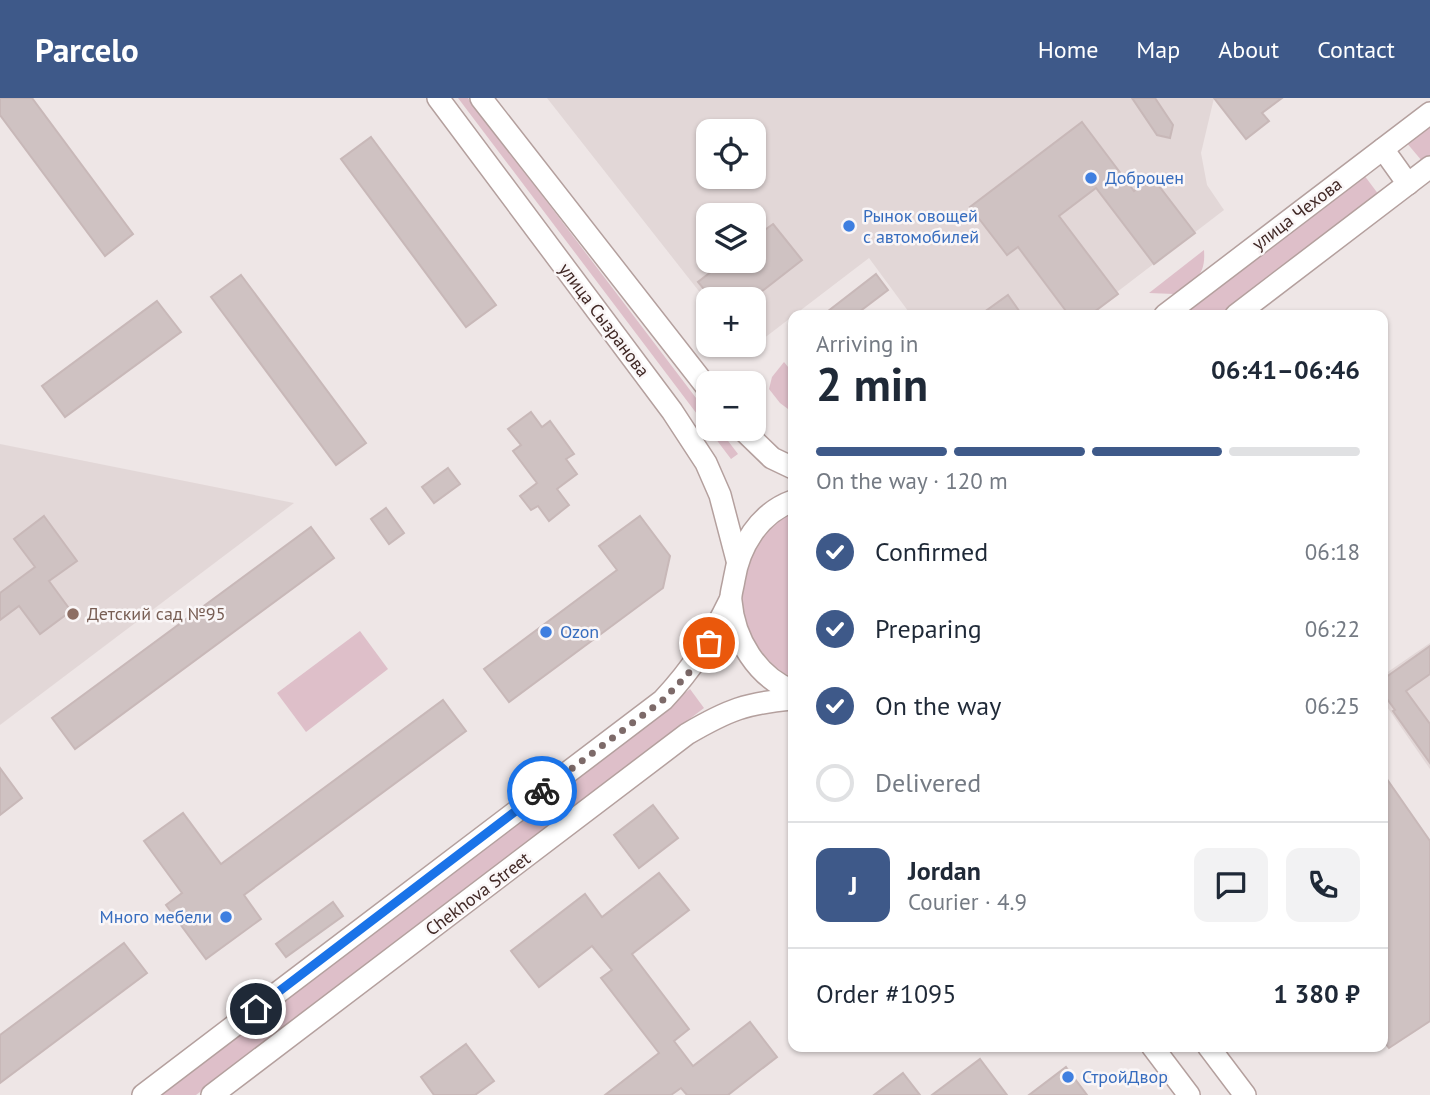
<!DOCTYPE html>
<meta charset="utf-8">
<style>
:root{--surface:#fff;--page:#f2f2f3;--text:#1f2937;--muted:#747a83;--line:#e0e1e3;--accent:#3e5989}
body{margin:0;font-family:"PT Sans",sans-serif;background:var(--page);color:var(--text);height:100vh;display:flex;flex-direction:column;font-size:26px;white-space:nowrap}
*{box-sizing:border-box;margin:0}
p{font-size:23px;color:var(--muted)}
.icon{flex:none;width:38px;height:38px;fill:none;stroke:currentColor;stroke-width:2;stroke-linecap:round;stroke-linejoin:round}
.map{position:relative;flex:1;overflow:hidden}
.sheet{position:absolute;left:788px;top:212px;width:600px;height:742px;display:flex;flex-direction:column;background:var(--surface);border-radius:14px;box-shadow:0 2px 5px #0004}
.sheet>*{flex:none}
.buttons{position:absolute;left:696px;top:21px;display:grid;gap:14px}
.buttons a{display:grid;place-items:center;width:70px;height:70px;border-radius:14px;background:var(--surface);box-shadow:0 2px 5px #0004;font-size:35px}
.pin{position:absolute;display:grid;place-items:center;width:60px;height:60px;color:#fff;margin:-30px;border:4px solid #fff;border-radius:50%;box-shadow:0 2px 7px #0007}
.courier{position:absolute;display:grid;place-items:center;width:70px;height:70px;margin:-35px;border:5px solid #1a73e8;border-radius:50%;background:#fff;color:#222;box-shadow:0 2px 9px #0007}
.head em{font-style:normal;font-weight:700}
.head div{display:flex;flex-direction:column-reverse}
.head{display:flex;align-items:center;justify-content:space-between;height:119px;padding:0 28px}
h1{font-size:46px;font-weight:700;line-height:52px}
.bar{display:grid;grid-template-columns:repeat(4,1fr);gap:10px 7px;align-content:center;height:84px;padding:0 28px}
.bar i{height:9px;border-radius:5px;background:var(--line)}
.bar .current{background:var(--accent)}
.bar p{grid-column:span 4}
.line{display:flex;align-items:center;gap:18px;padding:0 28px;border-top:2px solid var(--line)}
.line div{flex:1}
.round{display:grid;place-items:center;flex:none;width:74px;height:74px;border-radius:14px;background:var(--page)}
ol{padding:0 28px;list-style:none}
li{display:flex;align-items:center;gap:21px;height:77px}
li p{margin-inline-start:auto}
li .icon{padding:7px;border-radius:50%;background:var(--accent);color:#fff;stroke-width:4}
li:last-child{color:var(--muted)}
li i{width:38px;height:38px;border:4px solid var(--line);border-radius:50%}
header{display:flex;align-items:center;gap:42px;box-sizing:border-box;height:98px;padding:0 35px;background:var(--accent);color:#fff}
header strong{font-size:33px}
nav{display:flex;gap:38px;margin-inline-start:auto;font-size:24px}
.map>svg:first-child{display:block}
.built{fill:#e2d7d7;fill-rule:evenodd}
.green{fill:#debfc9}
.building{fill:#cfc2c2;stroke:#c8b8b8;stroke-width:2}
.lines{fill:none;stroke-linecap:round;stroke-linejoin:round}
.secondary-casing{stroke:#b4a09e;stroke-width:24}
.secondary{stroke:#fff;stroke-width:21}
.done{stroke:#7d6a69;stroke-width:7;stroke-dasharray:0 12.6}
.route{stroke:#1a73e8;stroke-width:9}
.shop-dot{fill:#3f7fe0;stroke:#faf6f7;stroke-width:2.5}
.education-dot{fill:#8d6e63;stroke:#faf6f7;stroke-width:2.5}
.labels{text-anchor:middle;stroke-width:5;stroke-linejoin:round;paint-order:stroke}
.shop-label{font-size:18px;fill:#366cbe;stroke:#faf6f7;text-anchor:start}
.street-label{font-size:18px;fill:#402825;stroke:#faf6f7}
.education-label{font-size:18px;fill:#785e54;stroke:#faf6f7;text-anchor:start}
</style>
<header>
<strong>Parcelo</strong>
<nav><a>Home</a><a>Map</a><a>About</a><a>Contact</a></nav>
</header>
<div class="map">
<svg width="1430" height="997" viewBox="0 0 1430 997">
<rect width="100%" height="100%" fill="#eee6e6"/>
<g class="built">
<path d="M 547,0 L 1214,0 L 1201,55 L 1207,87 L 1224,112 L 1087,217 L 911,217 L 869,160 L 746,254 L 740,247 L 754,247 L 754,201 L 709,201 L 709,206 ZM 709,33 L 754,33 L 754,79 L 709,79 ZM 709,117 L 754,117 L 754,163 L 709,163 Z"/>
<path d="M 0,346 L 294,405 L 0,627 Z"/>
<path d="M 1430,545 L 1430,671 L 1383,603 L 1382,578 Z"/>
</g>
<g class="green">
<path d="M 458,0 L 468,0 L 709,317 L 709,331 L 719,331 L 738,356 L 731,361 Z"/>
<path d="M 1430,26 L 1430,57 L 1422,63 L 1406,44 Z"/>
<path d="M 1364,77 L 1379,97 L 1223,217 L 1181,217 Z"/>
<path d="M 1204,152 C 1206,180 1194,181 1174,196 L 1149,195 Z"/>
<path d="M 784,264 L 793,275 L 793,310 L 788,311 L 780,305 L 769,291 L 772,279 Z"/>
<path d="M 793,414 L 793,580 C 752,560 732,508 747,465 C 754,442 773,425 793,414 Z"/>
<path d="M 360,533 L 388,571 L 306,634 L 277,595 Z"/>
<path d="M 690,591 L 704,610 L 196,997 L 158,997 Z"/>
</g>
<g class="building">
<path d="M 0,0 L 32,0 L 133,136 L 105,158 L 0,17 Z"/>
<path d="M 1132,0 L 1155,0 L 1173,27 L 1170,40 L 1157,37 Z"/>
<path d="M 1214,0 L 1282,0 L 1262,15 L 1269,23 L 1246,41 Z"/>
<path d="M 1082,24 L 1134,93 L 1152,79 L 1195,135 L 1154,166 L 1096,90 L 1059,118 L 1118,196 L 1090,217 L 1069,217 L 1018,149 L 1007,157 L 970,109 Z"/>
<path d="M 371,39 L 496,207 L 466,229 L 341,61 Z"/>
<path d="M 773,126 L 802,162 L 752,201 L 712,201 L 698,184 L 725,163 L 754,163 L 754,140 Z"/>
<path d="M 876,176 L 888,192 L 855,217 L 823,217 Z"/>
<path d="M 241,177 L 366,345 L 336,367 L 211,199 Z"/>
<path d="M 1008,197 L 1022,217 L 980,217 Z"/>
<path d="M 157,203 L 181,234 L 65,319 L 42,288 Z"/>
<path d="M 531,314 L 542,329 L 550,323 L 574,356 L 566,361 L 577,376 L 557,391 L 569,407 L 549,423 L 538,408 L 531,412 L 520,398 L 537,385 L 513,353 L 521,347 L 508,331 Z"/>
<path d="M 448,370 L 460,386 L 434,405 L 422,389 Z"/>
<path d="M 386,410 L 404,435 L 389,446 L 371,421 Z"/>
<path d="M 44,418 L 77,463 L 49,483 L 71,513 L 40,536 L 19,508 L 0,522 L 0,495 L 35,469 L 14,441 Z"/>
<path d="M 640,418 L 670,458 L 663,490 L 509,604 L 484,571 L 617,472 L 599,448 Z"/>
<path d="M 311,429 L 334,460 L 75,651 L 52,620 Z"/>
<path d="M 1430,548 L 1430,576 L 1406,593 L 1430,626 L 1430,665 L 1393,613 L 1395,612 L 1382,594 L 1382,582 Z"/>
<path d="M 443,602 L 466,633 L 244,797 L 261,821 L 206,861 L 166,807 L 182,795 L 144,743 L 183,715 L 221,766 Z"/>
<path d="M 0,670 L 22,700 L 0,717 Z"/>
<path d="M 1382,674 L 1430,743 L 1430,923 L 1389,950 L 1382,941 Z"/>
<path d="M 653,707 L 678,740 L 639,770 L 614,737 Z"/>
<path d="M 659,775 L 689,812 L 632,856 L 689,931 L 674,943 L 693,968 L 750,924 L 777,959 L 728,997 L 687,997 L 681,990 L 671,997 L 605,997 L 659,955 L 601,880 L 612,872 L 592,848 L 539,889 L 511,853 L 585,796 L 602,819 Z"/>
<path d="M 333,804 L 343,818 L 286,859 L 276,846 Z"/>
<path d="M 124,845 L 147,875 L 0,985 L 0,937 Z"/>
<path d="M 466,946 L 494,983 L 475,997 L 434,997 L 421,979 Z"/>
<path d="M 980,961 L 1007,997 L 932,997 Z"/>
<path d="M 1066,969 L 1087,997 L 1029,997 Z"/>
<path d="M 903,975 L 920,997 L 874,997 Z"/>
</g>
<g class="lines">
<g class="secondary-casing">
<g id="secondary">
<path d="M 438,0 L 672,313 L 706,365 L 720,397 L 737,462"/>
<path d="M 481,0 L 709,292"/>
<path d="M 1383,51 L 1408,86"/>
<path d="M 1165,217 L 1430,15"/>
<path d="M 1236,217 L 1430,69"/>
<path d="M 742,331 L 772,360 L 793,370"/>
<path d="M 793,403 C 759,415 739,449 734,482 C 733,489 730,497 731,503 C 734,541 757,579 793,593"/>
<path d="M 1152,948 L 1189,997"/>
<path d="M 1208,948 L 1245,997"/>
<path d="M 143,997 L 663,602 C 693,570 711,541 730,502"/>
<path d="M 212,997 L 687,636 C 728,612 746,605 793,601"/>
</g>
</g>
<use href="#secondary" class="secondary"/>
</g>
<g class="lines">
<path class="done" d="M 542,693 L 663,602 L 688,576 L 709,545"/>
<path class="route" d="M 256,911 L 542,693"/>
</g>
<g class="shop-dot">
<circle cx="1091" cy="80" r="7"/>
<circle cx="849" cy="128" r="7"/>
<circle cx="546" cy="534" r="7"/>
<circle cx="226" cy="819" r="7"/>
<circle cx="1068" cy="979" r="7"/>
</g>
<circle class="education-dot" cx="73" cy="516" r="7"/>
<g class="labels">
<g class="shop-label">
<text x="1105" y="86">Доброцен</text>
<text x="863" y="124">Рынок овощей<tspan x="863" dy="21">с автомобилей</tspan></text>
<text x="560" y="540">Ozon</text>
<text x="212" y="825" text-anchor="end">Много мебели</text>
<text x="1082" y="985">СтройДвор</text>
</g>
<g class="street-label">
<text transform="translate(1297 116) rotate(-37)" y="6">улица Чехова</text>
<text transform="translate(604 222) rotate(53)" y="6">улица Сызранова</text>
<text transform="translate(478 796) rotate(-37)" y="6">Chekhova Street</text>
</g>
<g class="education-label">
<text x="87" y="522">Детский сад №95</text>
</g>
</g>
</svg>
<div class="buttons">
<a><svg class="icon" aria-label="locate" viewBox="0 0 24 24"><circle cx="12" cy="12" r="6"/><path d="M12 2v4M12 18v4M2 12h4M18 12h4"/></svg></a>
<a><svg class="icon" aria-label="layers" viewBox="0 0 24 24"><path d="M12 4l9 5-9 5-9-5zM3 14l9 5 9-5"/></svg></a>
<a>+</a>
<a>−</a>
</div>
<div class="pin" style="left:709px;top:545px;background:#ea580c"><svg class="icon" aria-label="bag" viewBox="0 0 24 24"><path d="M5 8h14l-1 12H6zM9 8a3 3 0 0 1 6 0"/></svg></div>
<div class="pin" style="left:256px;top:911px;background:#1f2937"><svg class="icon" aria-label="home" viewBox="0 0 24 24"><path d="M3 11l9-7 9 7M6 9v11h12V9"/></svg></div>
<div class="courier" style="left:542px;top:693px"><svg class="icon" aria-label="bike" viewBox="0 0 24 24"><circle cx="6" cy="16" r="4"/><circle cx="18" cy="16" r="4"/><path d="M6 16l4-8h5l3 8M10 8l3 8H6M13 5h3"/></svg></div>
<section class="sheet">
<div class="head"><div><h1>2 min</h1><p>Arriving in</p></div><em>06:41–06:46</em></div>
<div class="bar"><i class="current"></i><i class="current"></i><i class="current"></i><i></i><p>On the way · 120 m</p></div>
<ol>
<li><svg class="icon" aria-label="check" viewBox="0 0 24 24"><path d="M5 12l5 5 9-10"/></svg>Confirmed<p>06:18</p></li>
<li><svg class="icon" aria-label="check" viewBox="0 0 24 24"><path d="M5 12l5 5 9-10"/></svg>Preparing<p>06:22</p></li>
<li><svg class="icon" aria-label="check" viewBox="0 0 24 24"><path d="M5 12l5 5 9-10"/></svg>On the way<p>06:25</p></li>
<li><i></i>Delivered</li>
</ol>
<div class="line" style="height:126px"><b class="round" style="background:var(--accent);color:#fff">J</b><div><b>Jordan</b><p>Courier · 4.9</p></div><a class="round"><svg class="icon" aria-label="chat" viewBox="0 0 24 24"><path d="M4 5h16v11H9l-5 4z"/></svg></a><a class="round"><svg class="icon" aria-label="phone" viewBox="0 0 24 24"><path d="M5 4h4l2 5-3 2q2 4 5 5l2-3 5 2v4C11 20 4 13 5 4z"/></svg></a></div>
<div class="line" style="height:91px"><div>Order #1095</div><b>1 380 ₽</b></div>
</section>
</div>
